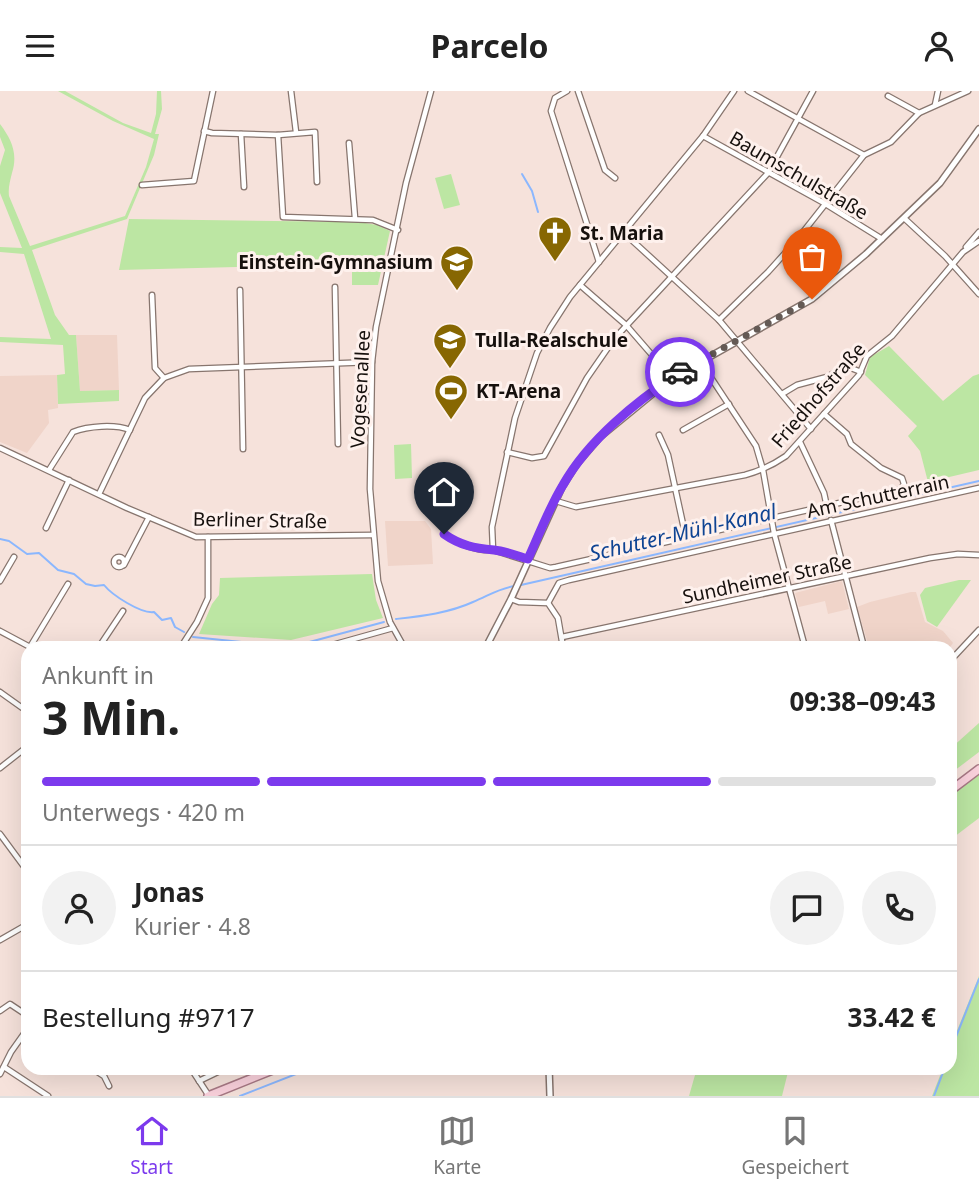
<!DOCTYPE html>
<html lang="de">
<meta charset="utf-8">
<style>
:root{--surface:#fff;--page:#f2f2f2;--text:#222;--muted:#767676;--line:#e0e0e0;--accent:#7c3aed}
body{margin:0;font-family:"Noto Sans",sans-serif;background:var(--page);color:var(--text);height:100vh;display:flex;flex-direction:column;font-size:26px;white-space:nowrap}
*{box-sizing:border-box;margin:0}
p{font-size:23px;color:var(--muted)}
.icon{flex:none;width:38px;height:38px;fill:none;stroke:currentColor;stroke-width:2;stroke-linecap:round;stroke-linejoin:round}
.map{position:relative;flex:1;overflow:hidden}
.details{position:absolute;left:21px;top:550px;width:936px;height:434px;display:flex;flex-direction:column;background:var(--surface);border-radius:21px;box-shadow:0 7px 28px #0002}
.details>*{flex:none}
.pin{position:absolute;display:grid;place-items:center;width:60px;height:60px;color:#fff;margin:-72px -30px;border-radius:50% 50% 50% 0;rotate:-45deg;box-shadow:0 0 7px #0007}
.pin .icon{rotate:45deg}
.courier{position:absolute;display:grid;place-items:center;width:70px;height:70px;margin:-35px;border:5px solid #7c3aed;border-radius:50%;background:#fff;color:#222;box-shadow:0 2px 9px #0007}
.head em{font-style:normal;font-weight:700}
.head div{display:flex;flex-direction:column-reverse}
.head{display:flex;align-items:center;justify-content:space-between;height:119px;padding:0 21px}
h1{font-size:46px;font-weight:700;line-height:52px}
.bar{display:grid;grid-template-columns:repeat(4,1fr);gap:10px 7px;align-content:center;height:84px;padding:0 21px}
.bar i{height:9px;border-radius:5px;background:var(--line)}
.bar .current{background:var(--accent)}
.bar p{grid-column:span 4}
.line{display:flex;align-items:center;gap:18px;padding:0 21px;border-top:2px solid var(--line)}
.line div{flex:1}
.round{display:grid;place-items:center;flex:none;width:74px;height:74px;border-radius:37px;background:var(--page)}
header{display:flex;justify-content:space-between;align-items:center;height:91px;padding:0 21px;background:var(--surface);font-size:32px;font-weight:700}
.menu{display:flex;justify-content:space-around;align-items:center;height:98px;border-top:2px solid var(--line);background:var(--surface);font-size:19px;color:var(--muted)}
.menu a{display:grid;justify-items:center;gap:4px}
.menu .current{color:var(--accent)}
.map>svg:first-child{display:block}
.built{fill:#f0d4c9}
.green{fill:#bce6a3}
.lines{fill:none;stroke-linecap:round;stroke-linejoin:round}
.stream{stroke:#8bb7fe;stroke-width:2}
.minor-casing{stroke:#87756e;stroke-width:7}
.tertiary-casing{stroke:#87756e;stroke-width:8}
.primary-casing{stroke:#a87985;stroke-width:10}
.minor{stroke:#fff;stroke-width:4.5}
.tertiary{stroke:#fff;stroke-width:5}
.primary{stroke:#fad1dc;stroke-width:7}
.done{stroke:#645a55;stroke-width:7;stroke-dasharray:0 12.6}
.route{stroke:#7c3aed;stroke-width:9}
.labels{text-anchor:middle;stroke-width:6;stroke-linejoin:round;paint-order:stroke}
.street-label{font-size:19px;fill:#16100d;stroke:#fef1ed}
.poi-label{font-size:19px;font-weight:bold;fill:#16100d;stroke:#fef1ed;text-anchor:start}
.water-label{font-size:21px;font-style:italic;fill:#0f4493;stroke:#fef1ed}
</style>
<header><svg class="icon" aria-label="menu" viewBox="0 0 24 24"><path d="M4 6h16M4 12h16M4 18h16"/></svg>Parcelo<svg class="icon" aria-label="person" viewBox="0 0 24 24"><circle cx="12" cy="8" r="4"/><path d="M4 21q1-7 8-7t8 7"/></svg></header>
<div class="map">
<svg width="979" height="1005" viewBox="0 0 979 1005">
<rect width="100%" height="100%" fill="#f6e2db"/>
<g class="built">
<path d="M 76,244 L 117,244 L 119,299 L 80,300 Z"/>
<path d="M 57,284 L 58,317 L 48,319 L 49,332 L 27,362 L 0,351 L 0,285 Z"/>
<path d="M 385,430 L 425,430 L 431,438 L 433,473 L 388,475 Z"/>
<path d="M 842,490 L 849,518 L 828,523 L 825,510 L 799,516 L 795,502 Z"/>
<path d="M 911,501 L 916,501 L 925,531 L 943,540 L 953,552 L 950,556 L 869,556 L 857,516 L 870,511 Z"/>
</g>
<g class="green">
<path d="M 58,0 L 65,0 L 123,32 L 151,42 L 156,23 L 157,0 L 161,0 L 162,18 L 155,43 L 159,43 L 154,64 L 127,128 L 32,159 L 55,224 L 69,244 L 76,244 L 80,300 L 119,299 L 119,310 L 58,313 L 57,284 L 65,283 L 63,254 L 0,251 L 0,246 L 51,248 L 24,163 L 0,161 L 0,156 L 22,157 L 0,102 L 0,75 L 5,59 L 0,46 L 0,33 C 12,49 18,63 12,82 C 10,90 8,97 9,105 L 30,155 L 125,125 L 146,76 L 154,48 L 113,30 Z"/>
<path d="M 451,83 L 460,114 L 444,118 L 435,87 Z"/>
<path d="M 129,128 L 359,131 L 377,134 L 390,140 L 378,194 L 352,194 L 352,173 L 119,179 Z"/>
<path d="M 889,255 L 943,310 L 973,285 L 979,283 L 979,379 L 928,391 L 920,360 L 908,345 L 917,335 L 865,284 L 870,266 Z"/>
<path d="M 411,353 L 412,387 L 395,388 L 394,354 Z"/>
<path d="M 372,483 L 376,509 L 383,527 L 291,549 L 199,543 L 212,513 L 219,504 L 220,487 Z"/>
<path d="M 959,489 L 971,489 L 937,536 L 927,530 L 920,504 L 925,497 Z"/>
<path d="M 979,632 L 979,661 L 950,683 L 950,658 Z"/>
<path d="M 979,680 L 979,727 L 950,749 L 950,703 Z"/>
<path d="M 979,885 L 979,1005 L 932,1005 L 943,977 L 950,976 L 950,957 Z"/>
<path d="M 697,977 L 697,976 L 789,977 L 782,1005 L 689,1005 Z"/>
</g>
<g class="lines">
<g class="stream">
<path d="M 522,83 L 532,100 L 538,121"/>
<path d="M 0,448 L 9,450 L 27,463 L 39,462 L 58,479 L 74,483 L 86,493 L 95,495 L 104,494 C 112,504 141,523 154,521 L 162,529 L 171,527 L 175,536 L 184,541"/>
<path d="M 521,494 L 979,390"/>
<path d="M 396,528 C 422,525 449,522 473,511 C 488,505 499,497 515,495"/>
<path d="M 193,546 L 279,555 L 302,553 L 384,531"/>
<path d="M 950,961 L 979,888"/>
<path d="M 240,1005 L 314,976"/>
<path d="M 934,1005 L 945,976"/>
</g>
<g class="minor-casing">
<g id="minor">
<path d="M 291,0 L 296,41"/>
<path d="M 567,0 L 555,7 L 551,20 L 599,171"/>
<path d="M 578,0 L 605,79 L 615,87"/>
<path d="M 734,0 L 703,45 L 570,206 L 550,237 L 537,262 L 515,327 L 492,436 L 493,459 L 550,477 L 556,476 L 901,398 L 904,393 L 902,387 L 881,377 L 851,353 L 847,343 L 824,323"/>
<path d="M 748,0 L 864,64"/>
<path d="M 888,5 L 919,22"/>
<path d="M 935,14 L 938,0"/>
<path d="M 204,40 L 212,42 L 278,44 L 315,41 L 317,91"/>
<path d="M 241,43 L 244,96"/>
<path d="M 278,44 L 283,126 L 373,129 L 398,139"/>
<path d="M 703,45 L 824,112 L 882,148"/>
<path d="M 349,52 L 355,127"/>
<path d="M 142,94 L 194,90 L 213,0"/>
<path d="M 904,127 L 945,165 L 979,203"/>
<path d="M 624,142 L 719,229 L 811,338"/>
<path d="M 966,156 L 979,141"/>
<path d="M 580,194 L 626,234 L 672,287"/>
<path d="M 335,196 L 338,353"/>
<path d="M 240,199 L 243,358"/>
<path d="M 152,204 L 155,277 L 164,287"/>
<path d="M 719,229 L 768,181 L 796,150 L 864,64 L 891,51 L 919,22 L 968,0"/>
<path d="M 700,270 L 756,355 L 763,379 L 774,442 L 805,556"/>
<path d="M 782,303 L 797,294 L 827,286 L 846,275 L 861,281"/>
<path d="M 683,339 L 729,313"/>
<path d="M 659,344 L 668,364 L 686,447"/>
<path d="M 800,351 L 824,402 L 827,416"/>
<path d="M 0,357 L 127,417 L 196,446 L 373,444"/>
<path d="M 507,361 L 532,367 L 544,365 L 587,287 L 614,248 L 768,82 L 813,0"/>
<path d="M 49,379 L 73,341 C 88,335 115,333 130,339"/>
<path d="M 99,403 L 145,307 L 164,287 L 189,278 L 372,271"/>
<path d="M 556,410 L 576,416 L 745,384 C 760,380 773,374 786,365 L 859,284 L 867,265 L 892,245 L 963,161 L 979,150"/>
<path d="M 831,429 L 864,556"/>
<path d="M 46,437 L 69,389"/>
<path d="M 444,443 C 459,453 475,460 493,459"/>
<circle cx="119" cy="471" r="5"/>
<path d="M 124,474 L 149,426"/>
<path d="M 0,490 L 14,466"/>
<path d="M 511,508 L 519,511 L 548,512 L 558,527 L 563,556"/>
<path d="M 548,512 L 559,492 L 569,489 L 979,397"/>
<path d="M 0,540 L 30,556"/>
<path d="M 562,546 L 930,467 L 958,463 L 979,464"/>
<path d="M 30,556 L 68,493"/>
<path d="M 99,556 L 123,520"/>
<path d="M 181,556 L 197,531 L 208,507 L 208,446"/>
<path d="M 325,556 L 393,537"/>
<path d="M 404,556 L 390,531 L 378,490 L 370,398 L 372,271 L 376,236 L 406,92 L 431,0"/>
<path d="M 950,570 L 979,539"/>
<path d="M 0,601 L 28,621"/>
<path d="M 0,677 L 28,655"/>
<path d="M 27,708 L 28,706"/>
<path d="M 0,743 L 28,781"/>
<path d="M 0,849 L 28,833"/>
<path d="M 0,920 L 10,913 L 28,925"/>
<path d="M 4,976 L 48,1005"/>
<path d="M 90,976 L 104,985 L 109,995"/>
<path d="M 190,976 L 209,1005"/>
<path d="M 0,983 L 11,961 L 28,937"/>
<path d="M 199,990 L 228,976"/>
</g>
</g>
<g class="tertiary-casing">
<g id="tertiary">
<path d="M 486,556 L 511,508 L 562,396 L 576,374 L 600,346 L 672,287 L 812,208 L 866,163 L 940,92 L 979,38"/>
<path d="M 549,976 L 550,1005"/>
</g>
</g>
<g class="primary-casing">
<g id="primary">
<path d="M 950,700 L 979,678"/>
<path d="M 208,1005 L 280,976"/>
</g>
</g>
<use href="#minor" class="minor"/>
<use href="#tertiary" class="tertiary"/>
<use href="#primary" class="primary"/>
</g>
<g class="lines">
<path class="done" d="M 680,281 L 812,208"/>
<path class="route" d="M 444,443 C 461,455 475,457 494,459 C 505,460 517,465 528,468 C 539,444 549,417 563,394 C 589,348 636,311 680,281"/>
</g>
<defs>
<g id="church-pin" transform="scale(1.75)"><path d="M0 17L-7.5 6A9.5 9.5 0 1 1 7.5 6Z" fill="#876702" stroke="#fef1ed"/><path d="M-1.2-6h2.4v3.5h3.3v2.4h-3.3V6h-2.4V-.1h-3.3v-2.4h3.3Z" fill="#fff"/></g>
<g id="school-pin" transform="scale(1.75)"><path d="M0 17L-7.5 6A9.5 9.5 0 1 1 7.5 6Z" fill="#876702" stroke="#fef1ed"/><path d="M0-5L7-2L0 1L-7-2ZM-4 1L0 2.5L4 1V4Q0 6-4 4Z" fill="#fff"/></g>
<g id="stadium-pin" transform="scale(1.75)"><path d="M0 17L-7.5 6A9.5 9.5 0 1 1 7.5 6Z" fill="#876702" stroke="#fef1ed"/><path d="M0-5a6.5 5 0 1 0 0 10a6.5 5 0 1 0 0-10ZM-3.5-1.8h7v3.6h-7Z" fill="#fff"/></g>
</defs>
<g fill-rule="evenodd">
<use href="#church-pin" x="555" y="142"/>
<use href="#school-pin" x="457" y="171"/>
<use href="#school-pin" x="450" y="249"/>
<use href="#stadium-pin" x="451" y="300"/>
</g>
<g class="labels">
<g class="street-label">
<text transform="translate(799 84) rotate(30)" y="7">Baumschulstraße</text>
<text transform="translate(360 298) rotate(-87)" y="7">Vogesenallee</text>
<text transform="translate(818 304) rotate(-49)" y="7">Friedhofstraße</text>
<text transform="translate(878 405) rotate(-12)" y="7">Am Schutterrain</text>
<text transform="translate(260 429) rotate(1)" y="7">Berliner Straße</text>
<text transform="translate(767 488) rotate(-12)" y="7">Sundheimer Straße</text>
</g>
<g class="poi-label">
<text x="580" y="149">St. Maria</text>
<text x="433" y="178" text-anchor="end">Einstein-Gymnasium</text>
<text x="475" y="256">Tulla-Realschule</text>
<text x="476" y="307">KT-Arena</text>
</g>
<g class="water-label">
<text transform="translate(683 442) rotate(-13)" y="7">Schutter-Mühl-Kanal</text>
</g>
</g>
</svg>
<div class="pin" style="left:812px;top:208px;background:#ea580c"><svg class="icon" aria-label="bag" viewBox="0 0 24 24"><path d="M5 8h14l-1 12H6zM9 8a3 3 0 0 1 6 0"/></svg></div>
<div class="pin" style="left:444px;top:443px;background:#1f2937"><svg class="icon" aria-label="home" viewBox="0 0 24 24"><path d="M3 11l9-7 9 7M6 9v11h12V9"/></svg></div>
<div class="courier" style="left:680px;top:281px"><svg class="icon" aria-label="car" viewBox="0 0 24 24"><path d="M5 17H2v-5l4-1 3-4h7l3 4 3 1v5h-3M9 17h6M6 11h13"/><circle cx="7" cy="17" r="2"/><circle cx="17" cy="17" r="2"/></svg></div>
<section class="details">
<div class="head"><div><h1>3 Min.</h1><p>Ankunft in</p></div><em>09:38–09:43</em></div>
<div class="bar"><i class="current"></i><i class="current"></i><i class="current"></i><i></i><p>Unterwegs · 420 m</p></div>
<div class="line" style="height:126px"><a class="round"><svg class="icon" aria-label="person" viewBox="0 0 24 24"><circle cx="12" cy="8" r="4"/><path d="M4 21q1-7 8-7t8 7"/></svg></a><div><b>Jonas</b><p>Kurier · 4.8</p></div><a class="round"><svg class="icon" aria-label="chat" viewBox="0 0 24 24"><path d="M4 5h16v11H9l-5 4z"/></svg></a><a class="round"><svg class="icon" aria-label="phone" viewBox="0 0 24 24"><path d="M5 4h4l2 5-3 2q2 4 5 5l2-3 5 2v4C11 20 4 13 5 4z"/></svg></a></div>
<div class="line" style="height:91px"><div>Bestellung #9717</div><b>33.42 €</b></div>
</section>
</div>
<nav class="menu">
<a class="current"><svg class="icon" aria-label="home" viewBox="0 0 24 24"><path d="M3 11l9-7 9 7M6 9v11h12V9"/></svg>Start</a>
<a><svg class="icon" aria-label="map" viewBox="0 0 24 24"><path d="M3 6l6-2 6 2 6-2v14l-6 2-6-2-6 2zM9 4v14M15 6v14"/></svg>Karte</a>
<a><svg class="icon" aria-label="saved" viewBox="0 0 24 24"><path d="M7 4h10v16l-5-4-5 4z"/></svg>Gespeichert</a>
</nav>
